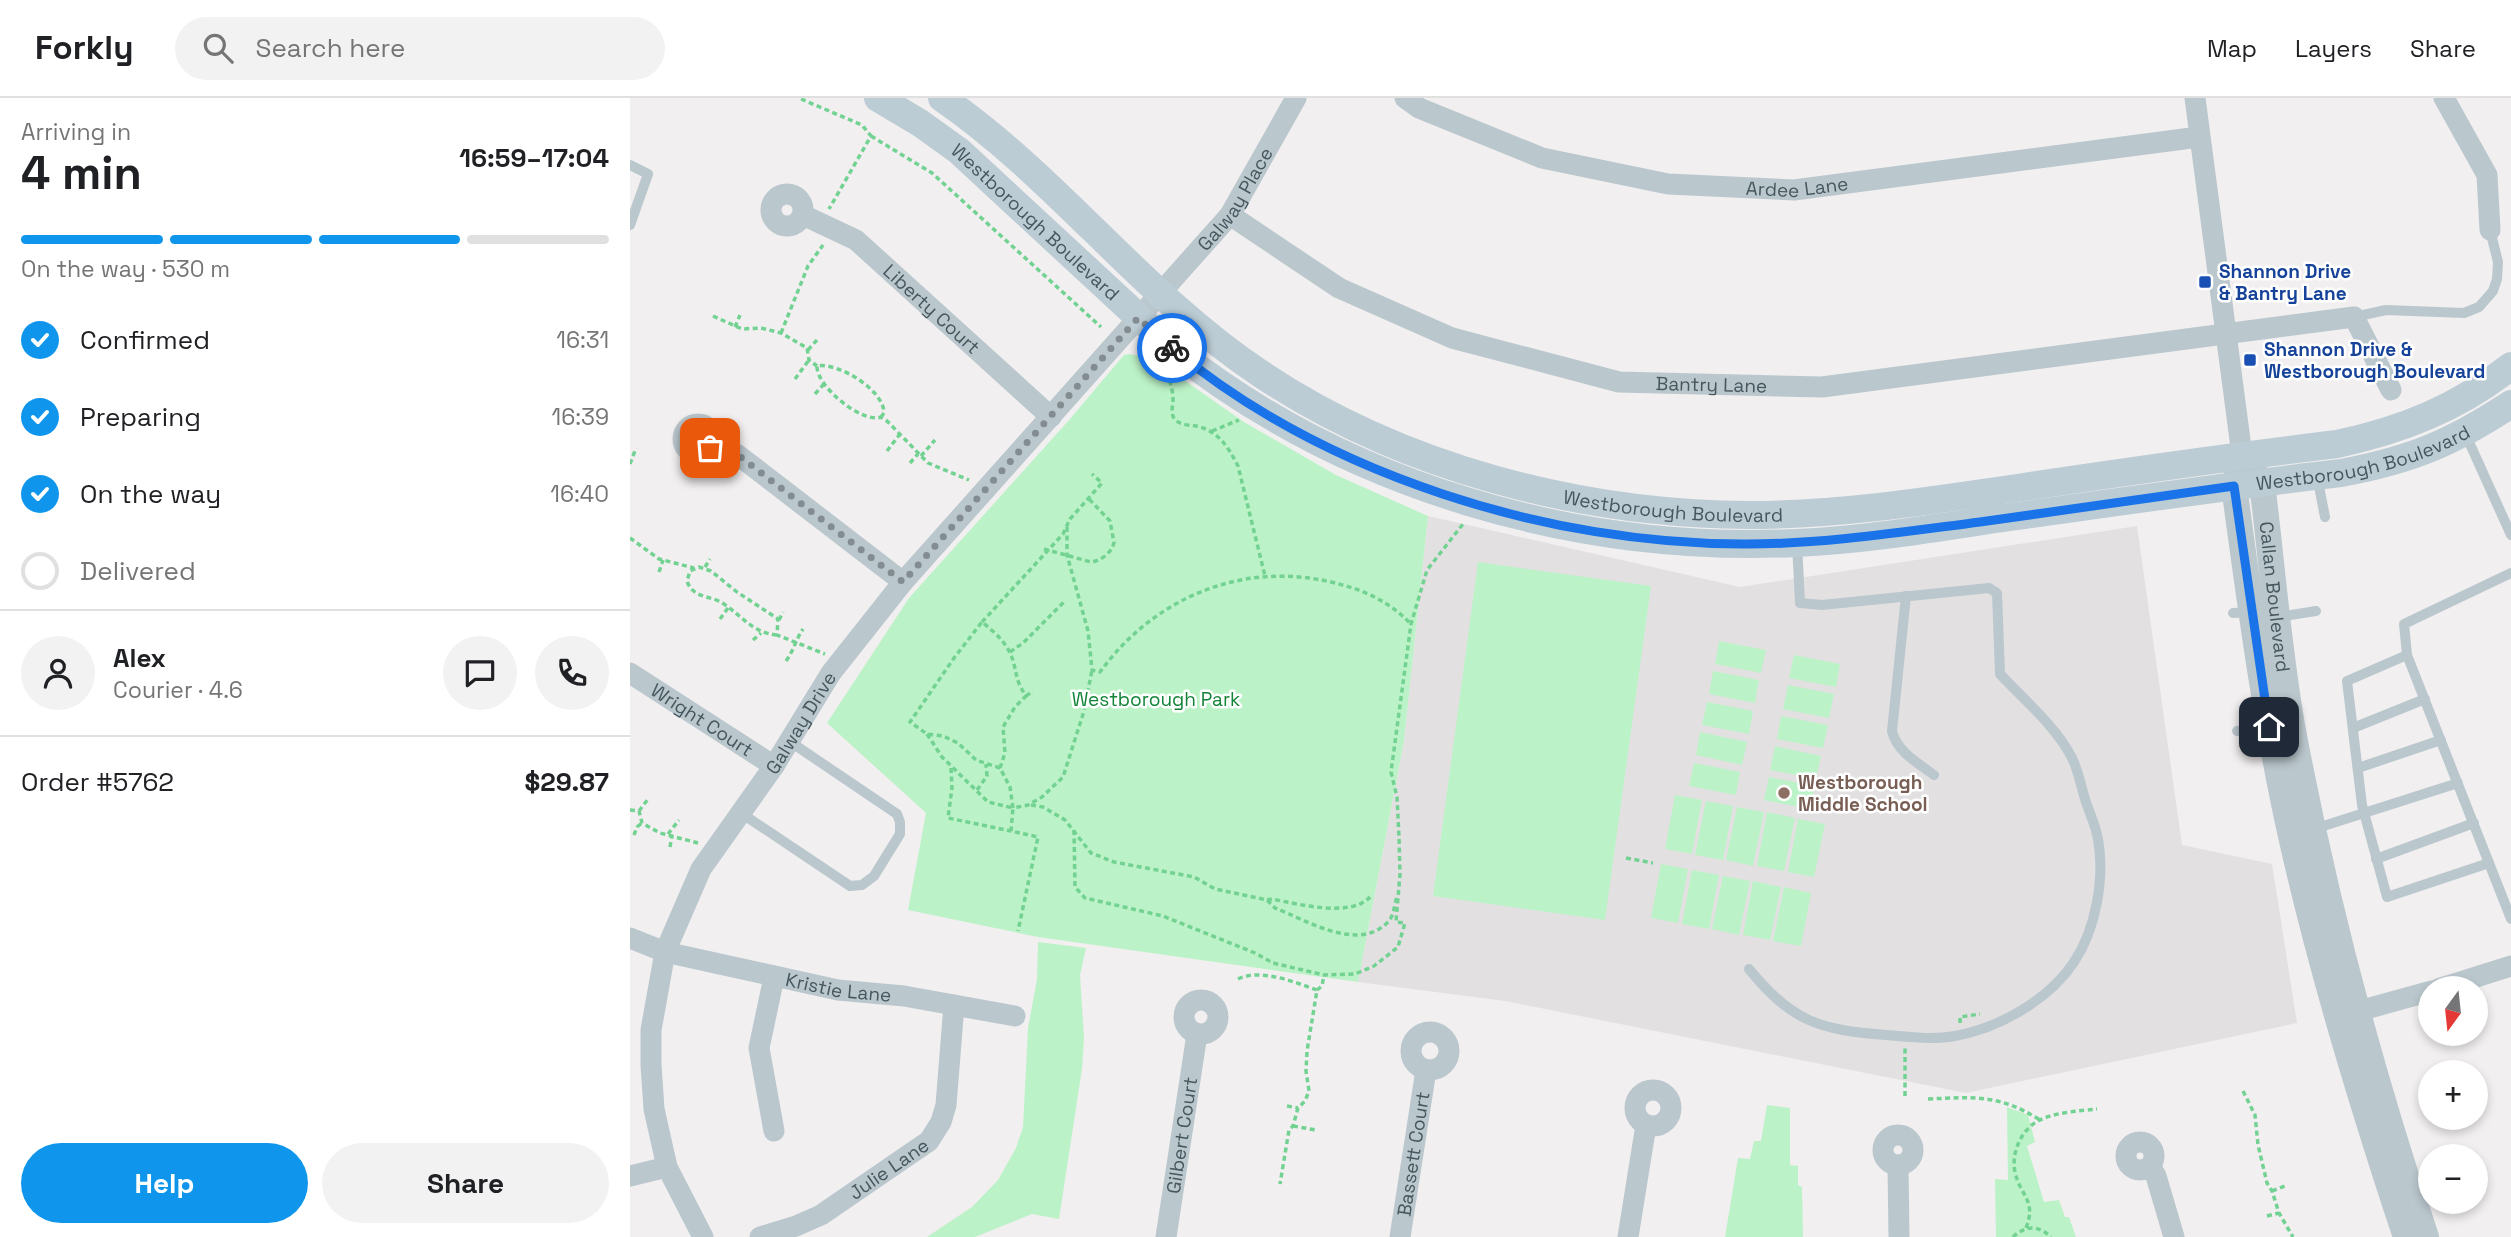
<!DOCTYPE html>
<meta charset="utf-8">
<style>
:root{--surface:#fff;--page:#f2f2f2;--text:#202124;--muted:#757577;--line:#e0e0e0;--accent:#0f96ec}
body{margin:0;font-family:"Space Grotesk",sans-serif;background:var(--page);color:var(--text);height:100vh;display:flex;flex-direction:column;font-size:26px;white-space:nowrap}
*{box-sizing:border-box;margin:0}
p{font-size:23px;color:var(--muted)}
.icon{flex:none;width:38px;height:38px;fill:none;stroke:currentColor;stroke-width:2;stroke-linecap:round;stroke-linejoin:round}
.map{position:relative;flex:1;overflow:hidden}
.sheet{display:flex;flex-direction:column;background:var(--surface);width:630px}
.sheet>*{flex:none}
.needle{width:46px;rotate:195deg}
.controls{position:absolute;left:1788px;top:878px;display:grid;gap:14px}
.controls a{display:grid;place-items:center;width:70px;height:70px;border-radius:50%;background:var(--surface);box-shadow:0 4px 10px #0003;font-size:35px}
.pin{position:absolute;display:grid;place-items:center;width:60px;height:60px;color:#fff;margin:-30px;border-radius:14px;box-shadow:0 4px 10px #0006}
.courier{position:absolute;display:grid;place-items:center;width:70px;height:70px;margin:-35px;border:5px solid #1a73e8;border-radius:50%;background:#fff;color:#222;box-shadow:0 2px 9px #0007}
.head em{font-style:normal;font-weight:700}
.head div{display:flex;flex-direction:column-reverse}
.head{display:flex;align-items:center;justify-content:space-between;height:119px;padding:0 21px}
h1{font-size:46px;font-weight:700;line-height:52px}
.bar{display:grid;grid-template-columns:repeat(4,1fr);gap:10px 7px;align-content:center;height:84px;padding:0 21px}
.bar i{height:9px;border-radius:5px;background:var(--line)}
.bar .selected{background:var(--accent)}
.bar p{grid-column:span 4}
.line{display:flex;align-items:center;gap:18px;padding:0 21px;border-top:2px solid var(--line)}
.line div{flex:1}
.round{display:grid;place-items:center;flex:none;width:74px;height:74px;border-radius:37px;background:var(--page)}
ol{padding:0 21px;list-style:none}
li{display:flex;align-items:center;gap:21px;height:77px}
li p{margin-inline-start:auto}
li .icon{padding:7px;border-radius:50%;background:var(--accent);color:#fff;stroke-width:4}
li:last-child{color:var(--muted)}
li i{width:38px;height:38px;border:4px solid var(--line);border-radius:50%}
.action{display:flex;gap:14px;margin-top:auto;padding:14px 21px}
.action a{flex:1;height:80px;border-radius:42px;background:var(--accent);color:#fff;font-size:28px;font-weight:700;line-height:80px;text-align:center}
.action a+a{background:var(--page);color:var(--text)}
header{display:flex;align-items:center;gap:42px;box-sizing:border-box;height:98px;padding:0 35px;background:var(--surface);border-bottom:2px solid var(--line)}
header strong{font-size:33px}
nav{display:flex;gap:38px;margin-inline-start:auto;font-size:24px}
.search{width:490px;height:63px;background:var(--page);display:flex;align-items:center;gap:18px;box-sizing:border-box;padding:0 24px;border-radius:38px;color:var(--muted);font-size:26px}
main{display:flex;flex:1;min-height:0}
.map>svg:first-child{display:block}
.education{fill:#e3e0e2}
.green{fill:#bcf2c7}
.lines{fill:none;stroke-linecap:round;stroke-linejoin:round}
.path{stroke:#72d292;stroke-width:3.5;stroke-dasharray:5 3.5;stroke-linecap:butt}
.service{stroke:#bac7cd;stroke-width:10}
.minor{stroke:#bac7cd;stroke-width:21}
.tertiary{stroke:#bac7cd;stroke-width:26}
.secondary{stroke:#bcccd4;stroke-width:28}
.done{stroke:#828c91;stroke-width:7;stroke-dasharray:0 12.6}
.route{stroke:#1a73e8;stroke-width:9}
.transit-dot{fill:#1a4fb4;stroke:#fff;stroke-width:2.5}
.education-dot{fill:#8d6e63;stroke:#fff;stroke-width:2.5}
.labels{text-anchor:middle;stroke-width:5;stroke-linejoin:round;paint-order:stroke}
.street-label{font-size:19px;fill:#46575e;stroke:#fff}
.transit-label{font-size:19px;font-weight:bold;fill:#164399;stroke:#fff;text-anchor:start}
.park-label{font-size:19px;fill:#128437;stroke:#fff}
.education-label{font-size:19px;font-weight:bold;fill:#785e54;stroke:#fff;text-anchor:start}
</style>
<header>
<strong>Forkly</strong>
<div class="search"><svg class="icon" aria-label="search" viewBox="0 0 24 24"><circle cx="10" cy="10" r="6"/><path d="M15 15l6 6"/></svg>Search here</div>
<nav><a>Map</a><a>Layers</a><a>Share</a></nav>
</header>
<main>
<section class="sheet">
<div class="head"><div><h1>4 min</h1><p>Arriving in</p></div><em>16:59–17:04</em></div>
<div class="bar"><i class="selected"></i><i class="selected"></i><i class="selected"></i><i></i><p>On the way · 530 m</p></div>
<ol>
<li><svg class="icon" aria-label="check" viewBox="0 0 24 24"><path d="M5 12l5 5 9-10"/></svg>Confirmed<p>16:31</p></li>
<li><svg class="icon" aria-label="check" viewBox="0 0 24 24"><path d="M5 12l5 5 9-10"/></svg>Preparing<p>16:39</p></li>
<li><svg class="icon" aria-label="check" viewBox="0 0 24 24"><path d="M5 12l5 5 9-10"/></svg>On the way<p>16:40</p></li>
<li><i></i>Delivered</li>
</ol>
<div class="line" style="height:126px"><a class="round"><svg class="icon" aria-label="person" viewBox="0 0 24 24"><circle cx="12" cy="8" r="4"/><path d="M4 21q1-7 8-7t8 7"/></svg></a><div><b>Alex</b><p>Courier · 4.6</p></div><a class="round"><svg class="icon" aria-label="chat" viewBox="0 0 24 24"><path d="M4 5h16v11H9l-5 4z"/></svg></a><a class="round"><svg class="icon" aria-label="phone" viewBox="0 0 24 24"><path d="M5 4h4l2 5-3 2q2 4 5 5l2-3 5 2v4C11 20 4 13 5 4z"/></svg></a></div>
<div class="line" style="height:91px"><div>Order #5762</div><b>$29.87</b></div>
<div class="action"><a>Help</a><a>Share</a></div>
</section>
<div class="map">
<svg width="1881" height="1139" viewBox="0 0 1881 1139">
<rect width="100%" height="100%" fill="#f2eff0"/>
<path class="education" d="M 798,418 L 1110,489 L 1507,428 L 1552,747 L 1642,766 L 1667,925 L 1336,995 L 875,903 L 728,884 L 774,643 Z"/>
<g class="green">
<path d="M 500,256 L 524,261 L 614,324 L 706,377 L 798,418 L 774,643 L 728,884 L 408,839 L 278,812 L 296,715 L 197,625 L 279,500 L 440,321 L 494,257 Z"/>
<path d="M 848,464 L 1021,488 L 975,822 L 803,798 Z"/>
<path d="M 1089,543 L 1136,552 L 1131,575 L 1085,566 Z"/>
<path d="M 1164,557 L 1210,566 L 1206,589 L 1159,580 Z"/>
<path d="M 1083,573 L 1129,582 L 1125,605 L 1079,596 Z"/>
<path d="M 1158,587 L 1204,596 L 1199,620 L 1153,611 Z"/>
<path d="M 1077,604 L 1123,613 L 1119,636 L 1072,627 Z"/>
<path d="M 1151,618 L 1198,627 L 1193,650 L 1147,641 Z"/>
<path d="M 1070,634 L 1117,644 L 1112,667 L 1066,657 Z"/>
<path d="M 1145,648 L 1191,658 L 1186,681 L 1140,672 Z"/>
<path d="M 1064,665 L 1110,674 L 1106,697 L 1059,688 Z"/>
<path d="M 1139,679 L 1185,688 L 1180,711 L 1134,702 Z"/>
<path d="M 1045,697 L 1072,702 L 1062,756 L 1035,751 Z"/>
<path d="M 1076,703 L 1103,708 L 1093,762 L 1065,757 Z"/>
<path d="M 1107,709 L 1134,714 L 1123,768 L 1096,762 Z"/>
<path d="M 1137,714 L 1165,720 L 1154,773 L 1127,768 Z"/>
<path d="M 1168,721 L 1195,726 L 1184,779 L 1158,774 Z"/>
<path d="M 1031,766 L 1058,771 L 1048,825 L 1021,820 Z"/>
<path d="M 1062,772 L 1089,777 L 1079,831 L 1052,826 Z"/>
<path d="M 1093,778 L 1120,783 L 1109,837 L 1082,831 Z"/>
<path d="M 1123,783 L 1151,789 L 1140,842 L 1113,837 Z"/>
<path d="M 1154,789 L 1181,795 L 1171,848 L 1143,843 Z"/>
<path d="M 408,844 L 456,850 L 450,877 L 454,941 L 452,971 L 429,1121 L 402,1116 L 345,1139 L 297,1139 L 342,1109 L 368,1082 L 386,1050 L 393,1029 L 398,930 L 407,881 Z"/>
<path d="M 1137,1007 L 1160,1010 L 1160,1067 L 1168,1068 L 1168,1087 L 1172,1089 L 1173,1139 L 1095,1139 L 1108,1060 L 1120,1061 L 1124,1043 L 1131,1043 Z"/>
<path d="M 1377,1009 L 1398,1017 L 1405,1044 L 1397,1048 L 1414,1104 L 1429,1102 L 1435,1119 L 1439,1119 L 1446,1139 L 1366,1139 L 1365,1081 L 1378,1082 Z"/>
</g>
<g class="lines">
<g class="path">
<path d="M 171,1 L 232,27 L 241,38 L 199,111"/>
<path d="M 241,38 L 302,75 L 471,229"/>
<path d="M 83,218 L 112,231 L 131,230 L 151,235 L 177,250 L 179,262 L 187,268"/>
<path d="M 105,229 L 110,217"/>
<path d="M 151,235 L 178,168 L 193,147"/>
<path d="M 178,252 L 187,242"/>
<path d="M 538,274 C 539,283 543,291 543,301 C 543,308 540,315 545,322 C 551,327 559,327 566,328 C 589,333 598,349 608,368 L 635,478"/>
<path d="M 165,281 L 179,262"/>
<path d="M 185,296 L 194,286"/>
<path d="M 251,319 L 254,315 C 254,292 208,264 187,268 C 186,288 232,326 251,319 L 257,323 L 298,365 L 339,382"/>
<path d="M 582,333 L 609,322"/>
<path d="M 257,353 L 270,336"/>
<path d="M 291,358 L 305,342"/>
<path d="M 280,365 L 288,356"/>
<path d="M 0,366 L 6,350"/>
<path d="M 437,429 L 437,457 L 458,533 L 462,572 L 470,574 C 524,500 611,463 701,484 C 732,491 759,503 781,526"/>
<path d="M 0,440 L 29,461 L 64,470"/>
<path d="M 414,451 L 461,464 C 471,463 481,455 484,445 L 480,423 L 459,401"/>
<path d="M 75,469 L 80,461"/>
<path d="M 29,474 L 33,462"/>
<path d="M 90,521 L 98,510"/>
<path d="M 149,522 L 153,514"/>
<path d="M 352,524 L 433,436 L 440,421 L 472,385 L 462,376"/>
<path d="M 147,537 C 123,535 113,519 94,506 C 81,497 63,501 57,483 L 60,473 L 69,469 L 81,473 L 107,494 L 148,521 L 147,537 L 195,556"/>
<path d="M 123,542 L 131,535"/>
<path d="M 380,554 L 393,545 L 436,502"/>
<path d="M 156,563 C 164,552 166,541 173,531"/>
<path d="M 396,598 L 403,593"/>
<path d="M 297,636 L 312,659 L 358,704 L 383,710 L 381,733 L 408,739 L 388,833"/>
<path d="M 321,670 L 322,690 L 318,720 L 381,733"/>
<path d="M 370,670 L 346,662 L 328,645 L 313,638 L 297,636 L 280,624 L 324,560 L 352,524 C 363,533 374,542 380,555 C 388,572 383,579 396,598 L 385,609 L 373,629 L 375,655 L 370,670 L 380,689 L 383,710 L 398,707 L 412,699 L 433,679 L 454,613 L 462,572"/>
<path d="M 347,692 L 357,678 L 356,666"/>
<path d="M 401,707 L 413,709 L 435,722 L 461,755 L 484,764 L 564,779 L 585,791 L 637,802 L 645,810 C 676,822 728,855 758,824 C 764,818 764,807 767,799"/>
<path d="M 0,712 L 9,713 L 12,725 L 30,735 L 68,745"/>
<path d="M 9,713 L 18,701"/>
<path d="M 444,732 L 445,789 L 455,800 L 533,818 L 625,855 L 643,865 L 694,877 L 725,876 L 744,868 L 768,849 L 775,825 L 766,824 L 770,776 L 769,739 L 767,699 L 761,674 L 781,526 L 797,472 L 833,426"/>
<path d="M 38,736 L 49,722"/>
<path d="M 4,737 L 7,729 L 12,725"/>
<path d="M 40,749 L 42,738"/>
<path d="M 996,760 L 1023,765"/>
<path d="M 637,802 L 642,801 C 668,806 721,820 740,799"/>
<path d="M 608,881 C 631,870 664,884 687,892 L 677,953 L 676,973 L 679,993 L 675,1003 L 668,1010 L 663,1028 L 659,1032 L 650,1086"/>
<path d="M 687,892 L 692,888 L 694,877"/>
<path d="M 1330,925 L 1330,919 L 1350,916"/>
<path d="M 1613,993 L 1625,1017 L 1628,1047 L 1637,1085 L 1642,1093 L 1649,1115 L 1663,1139"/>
<path d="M 1275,998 L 1275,950"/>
<path d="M 1298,1001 C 1344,999 1369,996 1410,1022"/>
<path d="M 657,1008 L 668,1010"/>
<path d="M 663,1028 L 686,1032"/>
<path d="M 1642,1093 L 1655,1088"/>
<path d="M 1637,1118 L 1649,1115"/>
<path d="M 1396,1130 C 1407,1102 1390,1098 1385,1074 C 1381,1055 1391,1032 1408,1023 C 1424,1014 1450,1013 1467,1011"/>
<path d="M 1383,1139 C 1396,1127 1408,1127 1421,1139"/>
</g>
<g class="service">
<path d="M 0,67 L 18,76 L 0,127"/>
<path d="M 1724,219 L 1756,212 L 1834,215 L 1849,209 L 1863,193 L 1867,181 L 1868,164 L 1860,132"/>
<path d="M 1835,335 L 1881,437"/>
<path d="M 1687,378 L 1695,419"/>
<path d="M 1276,498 L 1262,633 C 1267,654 1288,665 1304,677"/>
<path d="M 1603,515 L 1621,514"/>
<path d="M 1648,519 L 1686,513"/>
<path d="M 1777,557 L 1881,821"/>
<path d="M 1723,630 L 1795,601"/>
<path d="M 1607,633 L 1639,629"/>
<path d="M 1728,670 L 1811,642"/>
<path d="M 111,715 L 220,788 L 232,787 L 244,778 L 270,736 L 270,724 L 267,716 L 159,643"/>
<path d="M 1684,731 L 1828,685"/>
<path d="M 1746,761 L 1844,725"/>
<path d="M 1859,765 L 1757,799 L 1732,707 L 1717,583 L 1777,557 L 1774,526 L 1881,475"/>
<path d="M 1119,871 C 1162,924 1190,932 1256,937 C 1278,939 1303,942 1325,938 C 1369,930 1419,902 1444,864 C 1466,831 1475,780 1468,741 C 1466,728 1459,714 1455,701 C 1451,688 1448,672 1442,660 C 1426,628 1394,602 1370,576 L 1367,495 L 1359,490 L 1192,507 L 1170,505 L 1167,445"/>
</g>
<g class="minor">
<path id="s1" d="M 775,0 L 789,10 L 912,60 L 1038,86 L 1164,92 L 1569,39"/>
<path d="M 1565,0 L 1612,357"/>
<path d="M 1814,0 L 1857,77 L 1860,132"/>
<circle cx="157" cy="112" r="16"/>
<path id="s2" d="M 173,117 L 226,142 L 421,319"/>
<path id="s3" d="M 600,117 L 709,190 L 822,240 L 989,284 L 1192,289 L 1724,219 L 1761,292"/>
<circle cx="68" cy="341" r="15"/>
<path d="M 83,345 L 108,357 L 273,484"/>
<path id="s4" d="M 0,575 L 144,668"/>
<path id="s5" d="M 0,840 L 35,854 L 208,892 L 274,898 L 385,918"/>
<path d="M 1808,891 L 1881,868"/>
<circle cx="571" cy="919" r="17"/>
<path d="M 1714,917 L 1801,893"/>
<circle cx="800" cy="953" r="19"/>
<circle cx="1023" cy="1010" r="18"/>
<path d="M 144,1033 L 129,950 L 144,879"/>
<circle cx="1268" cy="1052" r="15"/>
<circle cx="1510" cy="1058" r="14"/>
<path d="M 1268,1067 L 1269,1139"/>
<path d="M 1520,1068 L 1526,1078 L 1544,1139"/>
<path d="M 0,1078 L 37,1069"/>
<path id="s6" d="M 73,1139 L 37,1069 L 24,1011 L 21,967 L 21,932 L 35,854 L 71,771 L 144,668 L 201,575 L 273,484 L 600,117 L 666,0"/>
<path id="s7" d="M 130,1139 L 166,1128 L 191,1117 L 299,1043 L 311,1024 L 316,1007 L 324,907"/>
<path id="s8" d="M 536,1139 L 567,936"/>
<path id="s9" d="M 770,1139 L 796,972"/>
<path d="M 998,1139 L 1016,1027"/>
</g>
<g class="tertiary">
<path id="s10" d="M 1612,357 L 1632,385 C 1642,465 1648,547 1662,627 C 1694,800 1740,972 1796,1139"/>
<path d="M 1609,369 L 1604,388 C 1620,505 1635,622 1661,738 C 1691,873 1732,1007 1776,1139"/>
</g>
<g class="secondary">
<path id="s11" d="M 248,0 L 290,25 L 329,53 L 543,251 C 717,389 946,455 1166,445 C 1233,442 1300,431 1366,421 C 1481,405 1596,388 1711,375 C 1781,362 1822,345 1881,306"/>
<path id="s12" d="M 312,0 C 428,80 513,198 631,276 C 772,370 950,416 1119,417 C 1209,417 1298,403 1387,390 C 1493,374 1600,359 1707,346 C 1772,332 1828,310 1881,268"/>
</g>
</g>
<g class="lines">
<path class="done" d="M 80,350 L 83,345 L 108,357 L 273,484 L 508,220 L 542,250"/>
<path class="route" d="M 542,250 C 695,377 919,447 1117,446 C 1195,446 1272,434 1350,424 C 1434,412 1519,400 1604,388 L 1639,629"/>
</g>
<g class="transit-dot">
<rect x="1568" y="177" width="14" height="14" rx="3.5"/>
<rect x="1613" y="255" width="14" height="14" rx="3.5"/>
</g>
<circle class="education-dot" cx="1154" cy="695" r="7"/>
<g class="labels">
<g class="street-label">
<text dy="7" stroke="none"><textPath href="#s1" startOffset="408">Ardee Lane</textPath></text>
<text dy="7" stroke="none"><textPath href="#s6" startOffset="1246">Galway Place</textPath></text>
<text dy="7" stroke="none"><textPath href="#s11" startOffset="201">Westborough Boulevard</textPath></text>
<text dy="7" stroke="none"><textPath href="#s2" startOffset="161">Liberty Court</textPath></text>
<text dy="7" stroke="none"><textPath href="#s3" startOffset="520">Bantry Lane</textPath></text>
<text dy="7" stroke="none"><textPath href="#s11" startOffset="1629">Westborough Boulevard</textPath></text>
<text dy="7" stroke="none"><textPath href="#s12" startOffset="861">Westborough Boulevard</textPath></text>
<text dy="7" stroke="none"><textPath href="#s10" startOffset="149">Callan Boulevard</textPath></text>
<text dy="7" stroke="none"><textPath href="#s4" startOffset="86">Wright Court</textPath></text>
<text dy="7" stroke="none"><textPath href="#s6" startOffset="564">Galway Drive</textPath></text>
<text dy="7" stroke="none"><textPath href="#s5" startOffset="215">Kristie Lane</textPath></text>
<text dy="7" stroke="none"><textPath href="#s8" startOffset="103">Gilbert Court</textPath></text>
<text dy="7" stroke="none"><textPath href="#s9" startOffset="84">Bassett Court</textPath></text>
<text dy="7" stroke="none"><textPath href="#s7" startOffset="147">Julie Lane</textPath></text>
</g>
<g class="transit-label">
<text x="1589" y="180">Shannon Drive<tspan x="1589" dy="22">&amp; Bantry Lane</tspan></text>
<text x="1634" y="258">Shannon Drive &amp;<tspan x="1634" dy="22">Westborough Boulevard</tspan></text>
</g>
<g class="park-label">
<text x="526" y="608">Westborough Park</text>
</g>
<g class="education-label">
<text x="1168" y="691">Westborough<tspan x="1168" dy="22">Middle School</tspan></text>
</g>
</g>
</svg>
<div class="controls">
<a><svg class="needle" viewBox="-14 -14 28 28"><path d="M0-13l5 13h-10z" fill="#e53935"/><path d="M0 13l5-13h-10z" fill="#757577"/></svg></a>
<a>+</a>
<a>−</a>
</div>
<div class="pin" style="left:80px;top:350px;background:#ea580c"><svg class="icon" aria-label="bag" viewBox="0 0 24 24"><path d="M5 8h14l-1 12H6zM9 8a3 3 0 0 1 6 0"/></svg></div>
<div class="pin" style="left:1639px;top:629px;background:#1f2937"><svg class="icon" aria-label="home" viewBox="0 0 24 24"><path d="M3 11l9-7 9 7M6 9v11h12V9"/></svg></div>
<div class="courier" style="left:542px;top:250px"><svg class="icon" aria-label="bike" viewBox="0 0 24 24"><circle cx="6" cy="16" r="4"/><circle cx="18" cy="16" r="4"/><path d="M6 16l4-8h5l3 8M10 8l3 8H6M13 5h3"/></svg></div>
</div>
</main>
